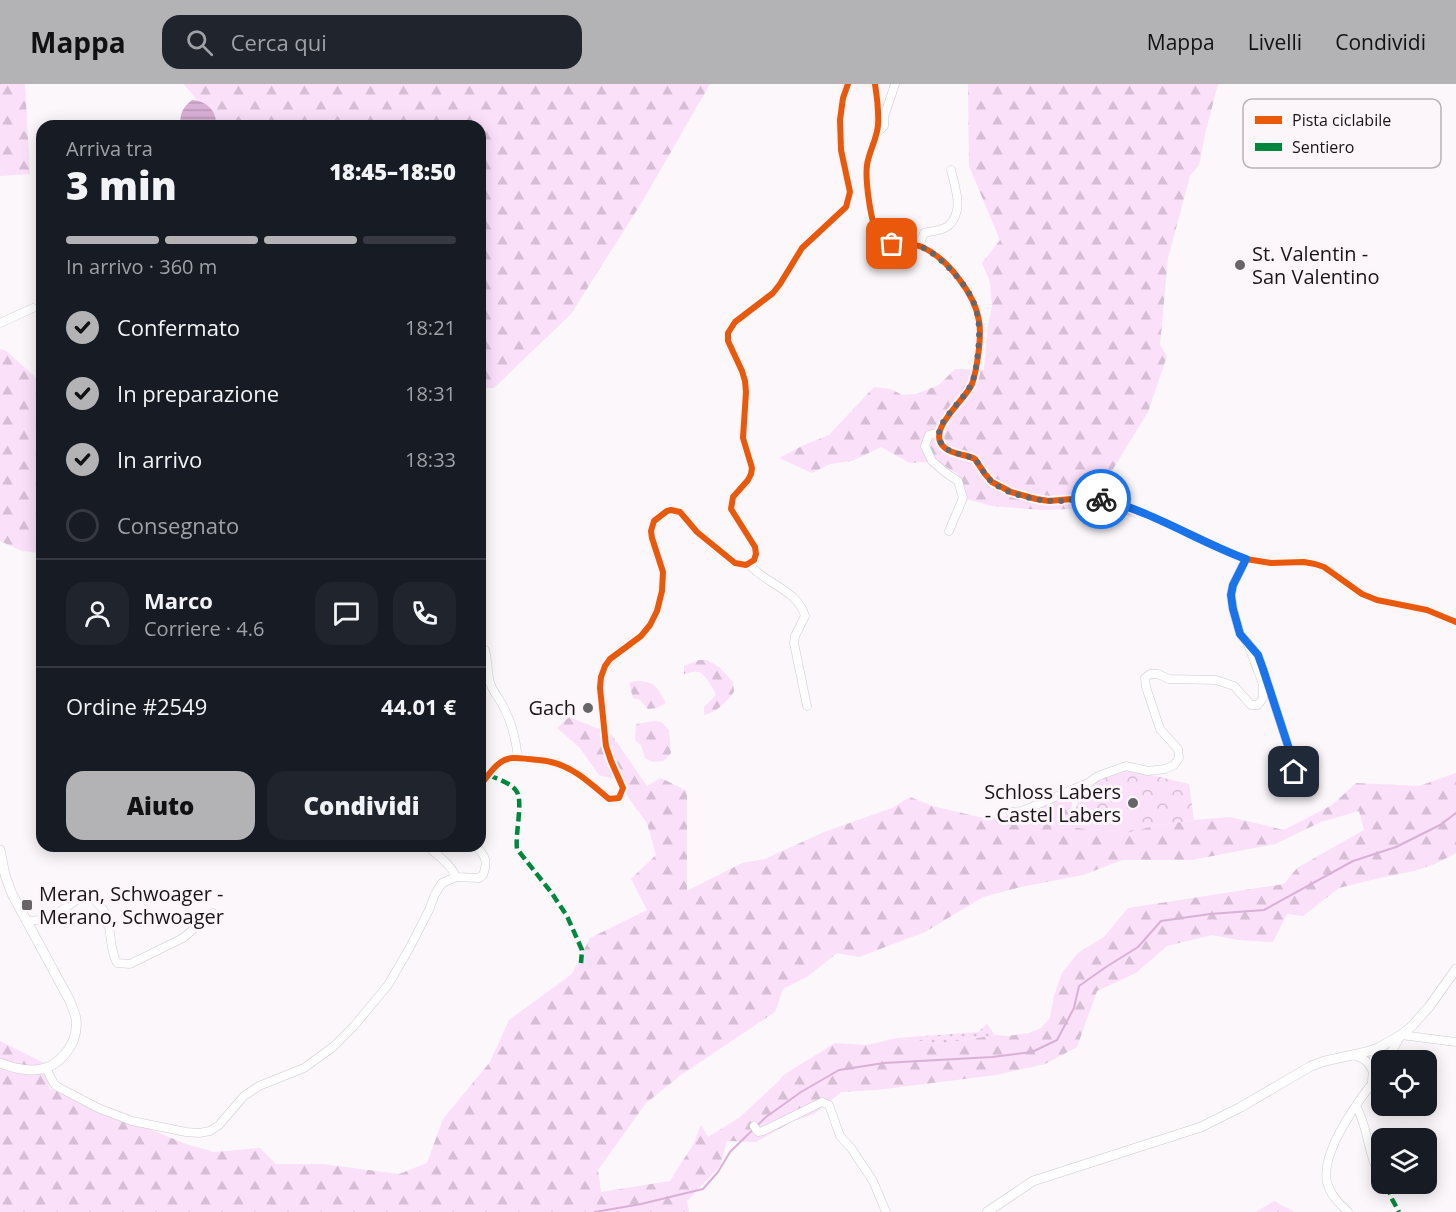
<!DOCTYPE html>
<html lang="it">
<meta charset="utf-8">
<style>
:root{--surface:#171b24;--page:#20242c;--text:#f1f3f6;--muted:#9ea1a6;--line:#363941;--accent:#b3b3b6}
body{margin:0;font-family:"Open Sans",sans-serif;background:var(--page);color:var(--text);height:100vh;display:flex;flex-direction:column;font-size:22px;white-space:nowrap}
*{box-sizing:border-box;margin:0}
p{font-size:20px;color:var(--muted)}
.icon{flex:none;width:33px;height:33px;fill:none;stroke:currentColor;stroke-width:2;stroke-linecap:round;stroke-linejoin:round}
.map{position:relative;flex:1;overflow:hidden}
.panel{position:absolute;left:36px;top:36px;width:450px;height:732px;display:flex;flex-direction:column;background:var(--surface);border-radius:18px;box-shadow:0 3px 15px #0003}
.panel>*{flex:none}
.controls{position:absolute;left:1371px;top:966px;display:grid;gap:12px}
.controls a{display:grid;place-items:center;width:66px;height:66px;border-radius:12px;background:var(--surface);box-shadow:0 3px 15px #0003;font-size:30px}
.pin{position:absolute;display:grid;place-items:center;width:51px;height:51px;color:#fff;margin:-26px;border-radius:12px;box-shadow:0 3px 9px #0006}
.courier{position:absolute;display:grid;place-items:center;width:60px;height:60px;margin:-30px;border:4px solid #1a73e8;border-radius:50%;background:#fff;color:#222;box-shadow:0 2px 8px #0007}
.overview em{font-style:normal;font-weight:800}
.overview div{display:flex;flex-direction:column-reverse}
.overview{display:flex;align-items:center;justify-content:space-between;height:102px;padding:0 30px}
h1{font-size:39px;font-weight:800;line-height:45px}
.bar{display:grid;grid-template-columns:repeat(4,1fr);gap:9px 6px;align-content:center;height:72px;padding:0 30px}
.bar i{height:8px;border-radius:4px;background:var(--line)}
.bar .current{background:var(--accent)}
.bar p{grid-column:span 4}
.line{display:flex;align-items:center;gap:15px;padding:0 30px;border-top:2px solid var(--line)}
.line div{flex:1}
.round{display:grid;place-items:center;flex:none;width:63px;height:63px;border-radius:18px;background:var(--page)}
ol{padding:0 30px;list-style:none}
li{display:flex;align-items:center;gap:18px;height:66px}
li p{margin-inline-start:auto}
li .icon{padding:6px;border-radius:50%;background:var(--accent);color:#111;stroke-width:4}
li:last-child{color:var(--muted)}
li i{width:33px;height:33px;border:3px solid var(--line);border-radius:50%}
.cta{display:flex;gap:12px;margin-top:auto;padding:12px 30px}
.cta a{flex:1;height:69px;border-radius:18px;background:var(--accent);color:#111;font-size:24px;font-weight:800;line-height:69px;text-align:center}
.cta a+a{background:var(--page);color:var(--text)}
header{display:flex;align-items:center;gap:36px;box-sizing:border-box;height:84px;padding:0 30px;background:var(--accent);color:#111}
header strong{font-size:28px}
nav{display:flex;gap:33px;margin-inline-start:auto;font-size:21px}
.search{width:420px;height:54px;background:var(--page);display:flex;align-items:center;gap:15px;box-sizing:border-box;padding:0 21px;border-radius:18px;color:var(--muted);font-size:22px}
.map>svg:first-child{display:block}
.grass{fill:url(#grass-dots)}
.forest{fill:url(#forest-firs);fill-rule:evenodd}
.park{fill:url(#park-crowns)}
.water{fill:url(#water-rules)}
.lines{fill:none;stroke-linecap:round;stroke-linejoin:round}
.stream{stroke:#d9b0d6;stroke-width:2}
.minor-casing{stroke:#cecccd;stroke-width:9}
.major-casing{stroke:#cecccd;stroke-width:10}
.minor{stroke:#fefefe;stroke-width:8}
.major{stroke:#fefefe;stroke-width:9}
.quiet{stroke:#00873e;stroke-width:4.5;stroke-dasharray:9 4.5;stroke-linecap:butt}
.cycleway-casing{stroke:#fcf6fb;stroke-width:10}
.cycleway{stroke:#e8590c;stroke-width:6}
.done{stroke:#676567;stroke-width:6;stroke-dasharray:0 10.8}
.route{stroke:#1a73e8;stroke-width:8}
.poi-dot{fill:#676567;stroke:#fcf6fb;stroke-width:2}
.labels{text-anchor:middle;stroke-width:6;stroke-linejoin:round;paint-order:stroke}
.poi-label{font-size:20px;fill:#181618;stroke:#fcf6fb;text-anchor:start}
.key{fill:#fcf6fb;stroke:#b8b3b7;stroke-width:1.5}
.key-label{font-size:16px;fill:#181618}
</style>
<header>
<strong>Mappa</strong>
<div class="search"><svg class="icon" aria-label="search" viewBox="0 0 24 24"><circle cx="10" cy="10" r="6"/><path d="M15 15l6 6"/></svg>Cerca qui</div>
<nav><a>Mappa</a><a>Livelli</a><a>Condividi</a></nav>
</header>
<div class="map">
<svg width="1456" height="1128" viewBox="0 0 1456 1128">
<defs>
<pattern id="grass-dots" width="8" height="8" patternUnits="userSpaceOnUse" patternTransform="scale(1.5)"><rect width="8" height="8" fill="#fae0f9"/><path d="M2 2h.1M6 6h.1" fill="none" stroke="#d6bfd5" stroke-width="1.8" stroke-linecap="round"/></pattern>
<pattern id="forest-firs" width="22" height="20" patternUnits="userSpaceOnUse" patternTransform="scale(1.5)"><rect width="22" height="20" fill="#fae0f9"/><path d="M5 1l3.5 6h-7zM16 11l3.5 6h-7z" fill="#d6bfd5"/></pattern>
<pattern id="park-crowns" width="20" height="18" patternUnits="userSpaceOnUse" patternTransform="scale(1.5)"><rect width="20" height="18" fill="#fae0f9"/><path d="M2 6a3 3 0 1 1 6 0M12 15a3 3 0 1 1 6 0" fill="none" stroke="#d6bfd5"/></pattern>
<pattern id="water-rules" width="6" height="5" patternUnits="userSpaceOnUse" patternTransform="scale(1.5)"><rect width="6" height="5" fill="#d9b0d6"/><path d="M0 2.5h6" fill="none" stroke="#ba97b7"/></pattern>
</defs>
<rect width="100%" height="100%" fill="#fbf7fa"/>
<path class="grass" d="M 987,940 L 995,951 L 941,960 L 897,954 L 978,948 Z"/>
<g class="forest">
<path d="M 0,0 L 25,0 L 30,90 L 0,92 Z"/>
<path d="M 184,0 L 710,0 L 642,118 L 571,230 L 494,304 L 480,304 L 480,42 L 218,42 Z"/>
<path d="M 968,0 L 1218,0 L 1206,46 L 1199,81 L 1190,92 L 1168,174 L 1160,261 L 1167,272 L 1148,328 L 1099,408 L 1133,421 L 1135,434 L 1098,424 L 1042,426 L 991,422 L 967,415 L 959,391 L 937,377 L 910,379 L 881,363 L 852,377 L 830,380 L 812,389 L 779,374 L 804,361 L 829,351 L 874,303 L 891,305 L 902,311 L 916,310 L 939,301 L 955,285 L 984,286 L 988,241 L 992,223 L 990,198 L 982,179 L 1000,156 L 969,82 Z"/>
<path d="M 0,265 L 6,267 L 42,299 L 42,469 L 22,467 L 0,457 Z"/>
<path d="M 699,576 L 707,576 L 719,583 L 733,598 L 734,608 C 726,618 716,629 704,631 L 704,623 L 716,611 C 714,606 712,603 709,598 C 700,586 698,586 684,590 L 684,582 Z"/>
<path d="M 636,597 C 655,597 658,604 666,619 L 657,624 L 648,625 L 640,616 L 633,614 L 629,599 Z"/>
<path d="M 569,633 L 611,650 L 647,702 L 661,694 L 687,707 L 687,807 L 742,779 L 765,775 L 824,748 L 892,724 L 910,713 L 932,722 L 988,735 L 1022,730 L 1073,711 L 1069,743 L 1126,749 L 1153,742 L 1194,736 L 1230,733 L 1284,746 L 1332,721 L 1356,699 L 1419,702 L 1456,689 L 1456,769 L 1435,780 L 1414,787 L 1375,795 L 1339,804 L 1303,832 L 1287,830 L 1273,858 L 1238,856 L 1212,851 L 1167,862 L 1136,889 L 1097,907 L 1077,963 L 1045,980 L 996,991 L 876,1006 L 841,1008 L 814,1030 L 793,1037 L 756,1058 L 727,1057 L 720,1082 L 687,1117 L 689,1128 L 0,1128 L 0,957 L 46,980 L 49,1004 L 186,1060 L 214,1068 L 260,1064 L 276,1080 L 323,1080 L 399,1090 L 427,1079 L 443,1035 L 490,978 L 509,936 L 572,890 L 590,854 L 647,826 L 631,795 L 656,771 L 647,739 L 615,695 L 599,691 L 580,664 L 557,644 ZM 1359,727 L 1364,746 L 1297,784 L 1284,800 L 1128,824 L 1104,853 L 1078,869 L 1062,889 L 1054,912 L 1050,934 L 1041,944 L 1029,949 L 1008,952 L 995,951 L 941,960 L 897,954 L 867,961 L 835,959 L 782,992 L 780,996 L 739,1034 L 708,1053 L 701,1041 L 694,1059 L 670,1097 L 601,1108 L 598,1086 L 646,1019 L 681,991 L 775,928 L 783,905 L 807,893 L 837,869 L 859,873 L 925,848 L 983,813 L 1021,803 L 1083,791 L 1122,776 L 1192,776 L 1275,760 L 1321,738 Z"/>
<path d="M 654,637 L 661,638 L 669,646 L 671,669 L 664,677 L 653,678 L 645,674 L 641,661 L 635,656 L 636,640 Z"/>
<path d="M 1274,1117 L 1294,1128 L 1256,1128 Z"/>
</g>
<path class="park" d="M 1126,685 L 1189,700 L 1194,736 L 1153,742 L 1126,749 L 1069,743 L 1087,694 L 1109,692 Z"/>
<path class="water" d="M 192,16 C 207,17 217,27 216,42 L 180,42 C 180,30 182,24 192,16 Z"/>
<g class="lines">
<path class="stream" d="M 595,1128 L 641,1120 L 703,1105 L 718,1088 L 730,1068 L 766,1033 L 801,1008 L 839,986 L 884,979 L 992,973 L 1032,968 L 1057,956 L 1074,924 L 1079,902 L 1106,883 L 1138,863 L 1161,837 L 1210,830 L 1264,826 L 1353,777 L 1396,763 L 1440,741 L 1456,729"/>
<g class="minor-casing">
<g id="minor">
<path d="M 875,0 C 877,13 879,27 878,41 C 877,55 869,67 867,81 C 865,95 870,130 875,144 C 883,165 906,156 922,163 C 947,174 975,210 979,237 C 982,251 977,286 972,300 C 965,317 924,347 945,364 C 953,371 966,370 975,375 L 985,390 L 992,398 L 1011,408 L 1036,415 L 1049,417 L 1095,413 L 1110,417 L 1163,437 L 1229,468 L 1246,475 L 1271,479 L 1304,478 L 1315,480 L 1324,483 L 1362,510 L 1377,516 L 1427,526 L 1456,538"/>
<path d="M 877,46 L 881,45 L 884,42 L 884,33 L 895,0"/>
<path d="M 919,162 L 924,149 C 931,147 942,147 948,142 C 965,128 955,103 951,86"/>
<path d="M 0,239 L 33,224"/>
<path d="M 938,349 L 929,351 L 925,362 L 932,377 L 946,389 L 958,397 L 963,414 L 949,447"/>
<path d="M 1246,475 L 1233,501 L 1231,511 L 1233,525 L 1240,550 L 1258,571 L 1263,585 L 1291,671 L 1294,688 L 1291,701"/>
<path d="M 749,480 C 765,500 797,505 805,532 L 795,552 L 794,559 L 807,622"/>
<path d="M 485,566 C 488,577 487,588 490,599 C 493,608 500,615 504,624 C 512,639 516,657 518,674"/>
<path d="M 480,702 C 486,694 493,683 501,678 C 510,672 519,674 528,675 C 536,676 544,676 551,678 C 574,683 592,701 609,715 L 619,714 L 623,704 L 611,677 L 606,662 L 600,604 L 601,593 L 605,582 L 610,575 L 641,552 L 650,541 L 657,527 L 662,507 L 663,488 L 652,454 L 651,447 L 654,437 L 667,427 L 671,426 L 680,428 L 697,448 L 735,479 L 746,481 L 754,476 L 756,470 L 755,463 L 731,425 L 733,413 L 748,396 L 751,390 L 752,384 L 743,354 L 746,308 L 745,297 L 742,287 L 728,257 L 728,249 L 735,238 L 773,209 L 780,200 L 802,164 L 846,123 L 850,108 L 841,66 L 840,36 L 843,14 L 848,0"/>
<path d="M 1010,728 L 1022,727 L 1088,699 L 1098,692 L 1126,682 L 1148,687 L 1165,685 L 1174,681 L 1179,674 L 1178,665 L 1160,645 L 1146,603 L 1145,594 L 1150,590 L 1158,590 L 1169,595 L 1216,596 L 1234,602 L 1251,621 L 1258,621 L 1263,614 L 1263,600 L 1247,558"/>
<path d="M 427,762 C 437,771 451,780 456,793 L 479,794 L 483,791 C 488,777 486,773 476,762"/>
<path d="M 26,837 C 32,836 39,837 45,835 C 61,830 72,817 87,810 C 93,815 100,820 104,827 C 113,844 108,863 117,879 L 130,880 L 183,854 L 213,829"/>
<path d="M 1353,971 C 1362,974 1369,977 1372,986"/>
<path d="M 1387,976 L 1401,951 L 1456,958"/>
<path d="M 46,984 L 54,1000 L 58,1003 L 98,1024 L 132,1037 L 186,1048 L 199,1049 L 210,1047 L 219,1041 L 244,1012 L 259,1002 L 304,984 L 333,963 L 354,942 L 388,901 L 409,865 L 429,826 L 435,810 L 442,799 L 456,793"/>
<path d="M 1372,997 L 1374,974 L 1378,964 L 1385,972 L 1386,976"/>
<path d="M 1356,1022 C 1369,1044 1367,1072 1382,1094"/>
<path d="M 754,1042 L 758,1048 L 763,1047 L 822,1018 L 829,1021 L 840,1052 L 851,1064 L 873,1097 L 886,1128"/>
<path d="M 1385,1100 L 1387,1102"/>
<path d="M 1348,1128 C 1339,1119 1330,1111 1327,1098 C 1320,1067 1362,1011 1382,987"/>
</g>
</g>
<g class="major-casing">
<g id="major">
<path d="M 0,766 L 5,791 L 12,810 L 70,917 C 72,923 75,929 76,935 C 79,961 58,986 32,986 C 21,986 10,983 0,979"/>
<path d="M 987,1128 L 1033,1097 L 1201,1043 L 1241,1023 L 1311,982 L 1325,977 L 1366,968 L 1378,964 L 1401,951 L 1412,942 L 1429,923 L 1456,885"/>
</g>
</g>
<use href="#minor" class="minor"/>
<use href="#major" class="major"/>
<g class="quiet">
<path d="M 489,691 C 497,695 512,699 517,708 C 523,719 515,750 517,765 L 551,808 L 567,832 L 582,866 L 581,879"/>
<path d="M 1387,1102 L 1392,1115 L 1399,1128"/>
</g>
<g class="cycleway-casing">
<g id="cycleway">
<path d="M 875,0 C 877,13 879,27 878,41 C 877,55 869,67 867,81 C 865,95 870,130 875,144 C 883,165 906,156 922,163 C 947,174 975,210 979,237 C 982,251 977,286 972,300 C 965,317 924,347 945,364 C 953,371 966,370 975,375 L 985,390 L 992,398 L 1011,408 L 1036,415 L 1049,417 L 1095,413 L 1110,417 L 1163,437 L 1229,468 L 1246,475 L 1271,479 L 1304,478 L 1315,480 L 1324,483 L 1362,510 L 1377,516 L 1427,526 L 1456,538"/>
<path d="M 480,702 C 486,694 493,683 501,678 C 510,672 519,674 528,675 C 536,676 544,676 551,678 C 574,683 592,701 609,715 L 619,714 L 623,704 L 611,677 L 606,662 L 600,604 L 601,593 L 605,582 L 610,575 L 641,552 L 650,541 L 657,527 L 662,507 L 663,488 L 652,454 L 651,447 L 654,437 L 667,427 L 671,426 L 680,428 L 697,448 L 735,479 L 746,481 L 754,476 L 756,470 L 755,463 L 731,425 L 733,413 L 748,396 L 751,390 L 752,384 L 743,354 L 746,308 L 745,297 L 742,287 L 728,257 L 728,249 L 735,238 L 773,209 L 780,200 L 802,164 L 846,123 L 850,108 L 841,66 L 840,36 L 843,14 L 848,0"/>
</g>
</g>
<use href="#cycleway" class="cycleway"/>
</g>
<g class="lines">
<path class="done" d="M 892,160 C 901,160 911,159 919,162 C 931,166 941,176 949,184 C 975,211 982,229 978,267 C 977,277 976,288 972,298 C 966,315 937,336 939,352 C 941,370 962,369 975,375 C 981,382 984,391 992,398 C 1009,412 1042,418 1064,417 C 1076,416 1088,412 1101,415"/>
<path class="route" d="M 1101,415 C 1152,427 1197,457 1246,475 L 1233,501 L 1231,511 L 1233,525 L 1240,550 L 1258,571 L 1263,585 L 1291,671 L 1294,688"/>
</g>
<g class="poi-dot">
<circle cx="1240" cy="181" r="6"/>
<circle cx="588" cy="624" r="6"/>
<circle cx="1133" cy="719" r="6"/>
<rect x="21" y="815" width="12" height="12" rx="3"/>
</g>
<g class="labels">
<g class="poi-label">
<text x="1252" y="177">St. Valentin -<tspan x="1252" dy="23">San Valentino</tspan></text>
<text x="576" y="631" text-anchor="end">Gach</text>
<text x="1121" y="715" text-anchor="end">Schloss Labers<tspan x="1121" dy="23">- Castel Labers</tspan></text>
<text x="39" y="817">Meran, Schwoager -<tspan x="39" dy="23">Merano, Schwoager</tspan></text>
</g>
</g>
<rect x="1243" y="15" width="198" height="69" rx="9" class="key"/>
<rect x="1255" y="32" width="27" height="8" fill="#e8590c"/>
<rect x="1255" y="59" width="27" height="8" fill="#00873e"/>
<g class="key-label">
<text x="1292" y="42">Pista ciclabile</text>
<text x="1292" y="69">Sentiero</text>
</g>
</svg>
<div class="controls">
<a><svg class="icon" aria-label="locate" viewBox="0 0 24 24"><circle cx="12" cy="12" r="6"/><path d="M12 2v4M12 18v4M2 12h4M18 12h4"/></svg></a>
<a><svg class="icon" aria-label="layers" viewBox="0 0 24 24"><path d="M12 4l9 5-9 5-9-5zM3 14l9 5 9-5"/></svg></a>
</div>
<div class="pin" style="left:892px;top:160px;background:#ea580c"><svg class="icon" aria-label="bag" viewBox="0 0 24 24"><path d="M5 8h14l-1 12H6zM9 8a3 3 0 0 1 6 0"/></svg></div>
<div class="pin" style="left:1294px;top:688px;background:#1f2937"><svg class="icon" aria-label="home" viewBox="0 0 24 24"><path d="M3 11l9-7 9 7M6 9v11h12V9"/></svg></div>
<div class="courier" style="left:1101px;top:415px"><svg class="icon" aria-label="bike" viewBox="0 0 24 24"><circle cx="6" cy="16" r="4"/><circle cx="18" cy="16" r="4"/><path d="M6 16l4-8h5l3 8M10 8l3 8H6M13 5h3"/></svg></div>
<section class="panel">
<div class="overview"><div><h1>3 min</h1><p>Arriva tra</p></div><em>18:45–18:50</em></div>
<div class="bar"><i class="current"></i><i class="current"></i><i class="current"></i><i></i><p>In arrivo · 360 m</p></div>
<ol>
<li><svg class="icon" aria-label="check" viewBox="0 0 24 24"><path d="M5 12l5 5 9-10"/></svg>Confermato<p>18:21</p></li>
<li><svg class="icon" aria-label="check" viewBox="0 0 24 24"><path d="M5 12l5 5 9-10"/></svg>In preparazione<p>18:31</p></li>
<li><svg class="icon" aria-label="check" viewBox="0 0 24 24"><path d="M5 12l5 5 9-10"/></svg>In arrivo<p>18:33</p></li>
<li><i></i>Consegnato</li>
</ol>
<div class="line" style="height:108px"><a class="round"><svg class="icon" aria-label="person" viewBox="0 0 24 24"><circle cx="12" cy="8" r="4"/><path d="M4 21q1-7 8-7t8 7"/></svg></a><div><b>Marco</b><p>Corriere · 4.6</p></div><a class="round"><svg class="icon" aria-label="chat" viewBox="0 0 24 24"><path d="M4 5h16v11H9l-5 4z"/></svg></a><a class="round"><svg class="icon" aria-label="phone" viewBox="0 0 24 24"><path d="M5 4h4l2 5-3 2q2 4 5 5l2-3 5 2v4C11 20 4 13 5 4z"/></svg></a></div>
<div class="line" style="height:78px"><div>Ordine #2549</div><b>44.01 €</b></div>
<div class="cta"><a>Aiuto</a><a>Condividi</a></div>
</section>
</div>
